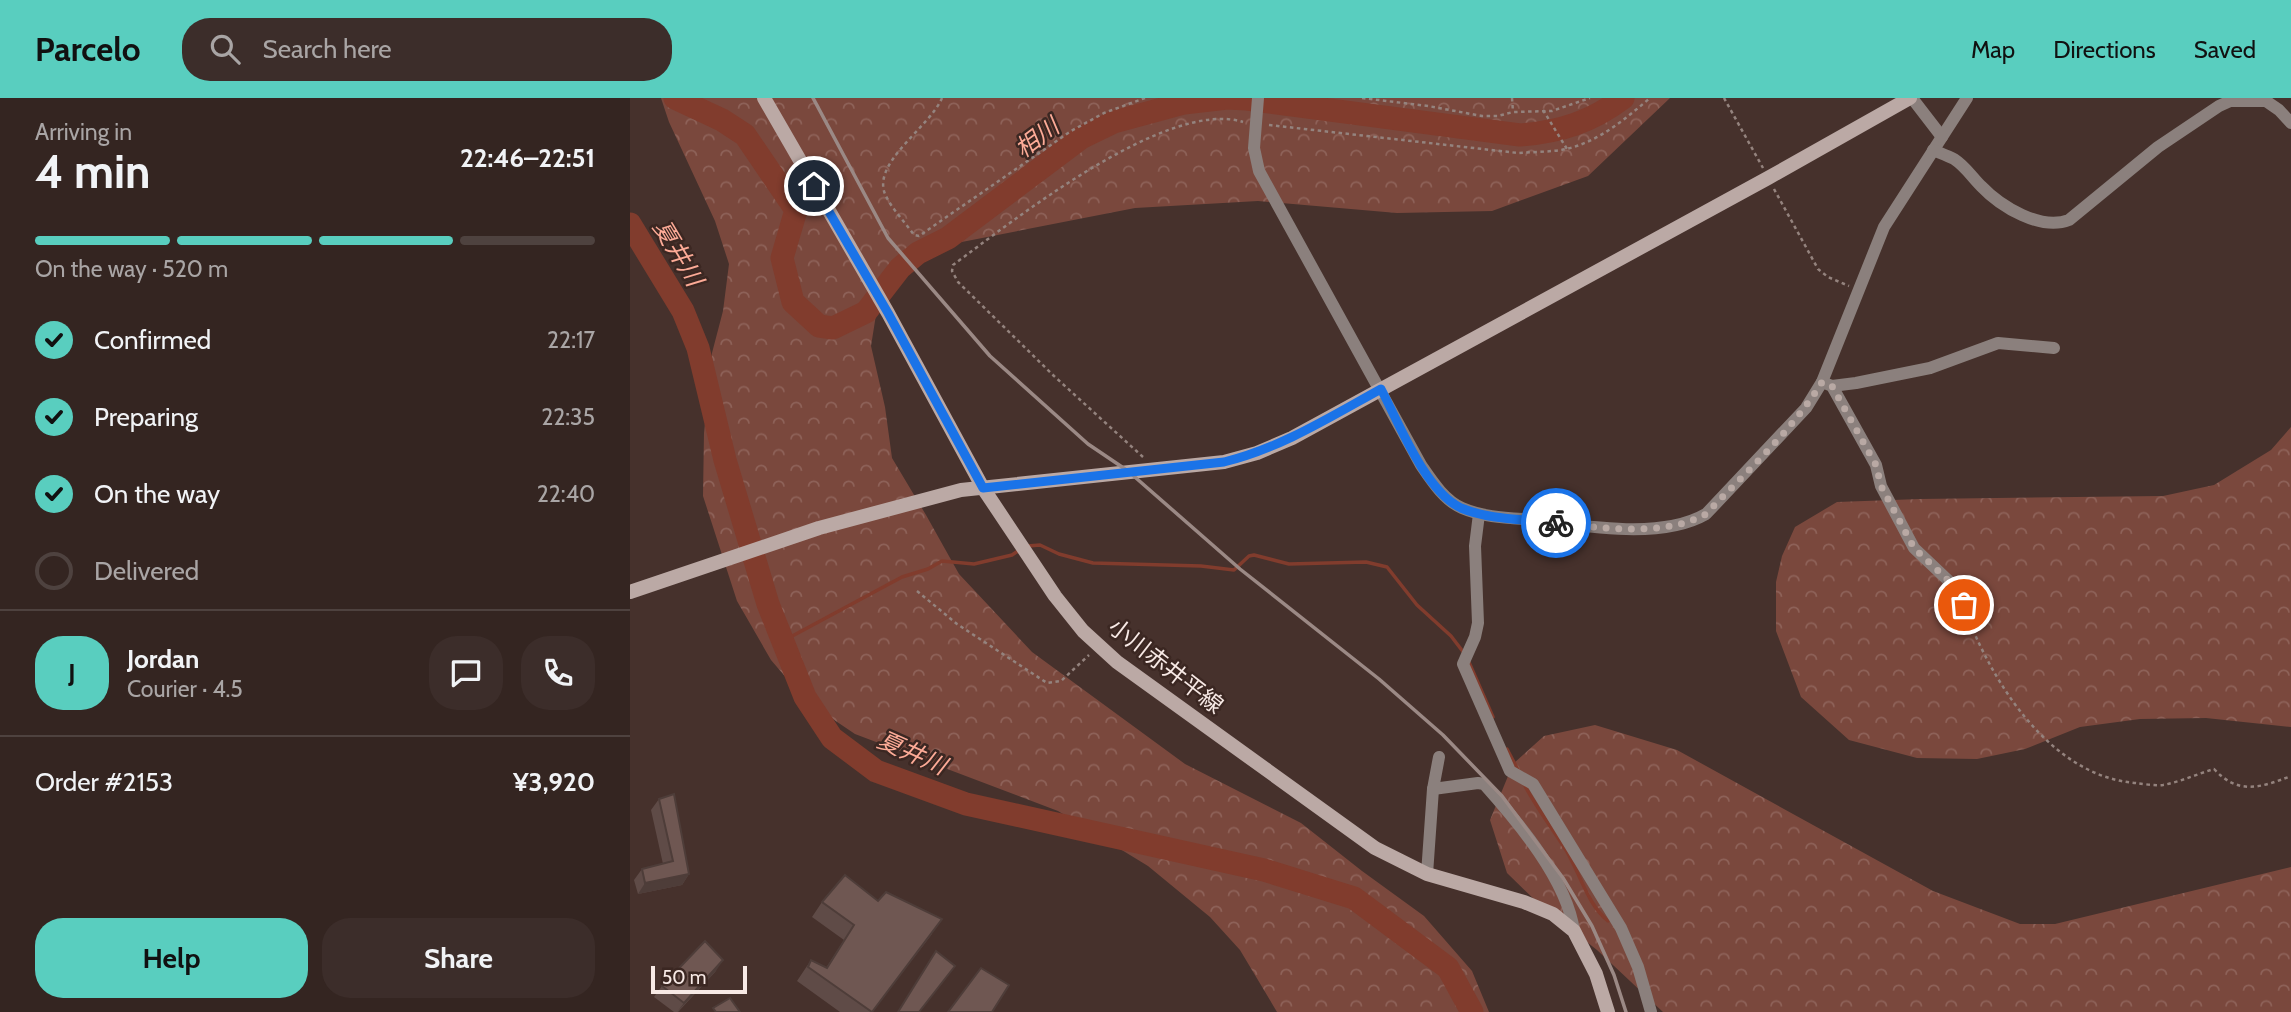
<!DOCTYPE html>
<meta charset="utf-8">
<style>
:root{--surface:#342521;--page:#3c2d2a;--text:#f1f3f6;--muted:#a9a5a5;--line:#4e423f;--accent:#59cebf}
body{margin:0;font-family:Cabin,"Noto Sans JP",sans-serif;background:var(--page);color:var(--text);height:100vh;display:flex;flex-direction:column;font-size:26px;white-space:nowrap}
*{box-sizing:border-box;margin:0}
p{font-size:23px;color:var(--muted)}
.icon{flex:none;width:38px;height:38px;fill:none;stroke:currentColor;stroke-width:2;stroke-linecap:round;stroke-linejoin:round}
.map{position:relative;flex:1;overflow:hidden}
.drawer{display:flex;flex-direction:column;background:var(--surface);width:630px}
.drawer>*{flex:none}
.scale{position:absolute;left:21px;bottom:18px;width:96px;box-sizing:border-box;padding-left:7px;border:4px solid #f7e9e5;border-top:0;font-size:19px;line-height:24px;white-space:nowrap;color:#f7e9e5;-webkit-text-stroke:5px #3b2722;paint-order:stroke}
.pin{position:absolute;display:grid;place-items:center;width:60px;height:60px;color:#fff;margin:-30px;border:4px solid #fff;border-radius:50%;box-shadow:0 2px 7px #0007}
.courier{position:absolute;display:grid;place-items:center;width:70px;height:70px;margin:-35px;border:5px solid #1a73e8;border-radius:50%;background:#fff;color:#222;box-shadow:0 2px 9px #0007}
.overview em{font-style:normal;font-weight:800}
.overview div{display:flex;flex-direction:column-reverse}
.overview{display:flex;align-items:center;justify-content:space-between;height:119px;padding:0 35px}
h1{font-size:46px;font-weight:800;line-height:52px}
.bar{display:grid;grid-template-columns:repeat(4,1fr);gap:10px 7px;align-content:center;height:84px;padding:0 35px}
.bar i{height:9px;border-radius:5px;background:var(--line)}
.bar .active{background:var(--accent)}
.bar p{grid-column:span 4}
.line{display:flex;align-items:center;gap:18px;padding:0 35px;border-top:2px solid var(--line)}
.line div{flex:1}
.round{display:grid;place-items:center;flex:none;width:74px;height:74px;border-radius:28px;background:var(--page)}
ol{padding:0 35px;list-style:none}
li{display:flex;align-items:center;gap:21px;height:77px}
li p{margin-inline-start:auto}
li .icon{padding:7px;border-radius:50%;background:var(--accent);color:#111;stroke-width:4}
li:last-child{color:var(--muted)}
li i{width:38px;height:38px;border:4px solid var(--line);border-radius:50%}
.button{display:flex;gap:14px;margin-top:auto;padding:14px 35px}
.button a{flex:1;height:80px;border-radius:28px;background:var(--accent);color:#111;font-size:28px;font-weight:800;line-height:80px;text-align:center}
.button a+a{background:var(--page);color:var(--text)}
header{display:flex;align-items:center;gap:42px;box-sizing:border-box;height:98px;padding:0 35px;background:var(--accent);color:#111}
header strong{font-size:33px}
nav{display:flex;gap:38px;margin-inline-start:auto;font-size:24px}
.search{width:490px;height:63px;background:var(--page);display:flex;align-items:center;gap:18px;box-sizing:border-box;padding:0 24px;border-radius:28px;color:var(--muted);font-size:26px}
main{display:flex;flex:1;min-height:0}
.map>svg:first-child{display:block}
.forest{fill:url(#forest-crowns)}
.lines{fill:none;stroke-linecap:round;stroke-linejoin:round}
.stream{stroke:#813c2d;stroke-width:3.5}
.river{stroke:#813c2d;stroke-width:23}
.path{stroke:#94837e;stroke-width:2.5;stroke-dasharray:3.5 3.5;stroke-linecap:butt}
.street{stroke:#8b807d;stroke-width:12}
.secondary{stroke:#bba9a5;stroke-width:14}
.rail{stroke:#9b8985;stroke-width:3.5}
.wall{fill:#5f4b47}
.shaded-wall{fill:#4e3d39}
.building{fill:#6f5752;stroke:#4e3d39;stroke-width:2}
.done{stroke:#b9a9a4;stroke-width:7;stroke-dasharray:0 12.6}
.route{stroke:#1a73e8;stroke-width:9}
.labels{text-anchor:middle;stroke-width:5;stroke-linejoin:round;paint-order:stroke}
.street-label{font-size:23px;fill:#f7e9e5;stroke:#3b2722}
.water-label{font-size:24px;font-style:italic;fill:#fdab97;stroke:#3b2722}
</style>
<header>
<strong>Parcelo</strong>
<div class="search"><svg class="icon" aria-label="search" viewBox="0 0 24 24"><circle cx="10" cy="10" r="6"/><path d="M15 15l6 6"/></svg>Search here</div>
<nav><a>Map</a><a>Directions</a><a>Saved</a></nav>
</header>
<main>
<section class="drawer">
<div class="overview"><div><h1>4 min</h1><p>Arriving in</p></div><em>22:46–22:51</em></div>
<div class="bar"><i class="active"></i><i class="active"></i><i class="active"></i><i></i><p>On the way · 520 m</p></div>
<ol>
<li><svg class="icon" aria-label="check" viewBox="0 0 24 24"><path d="M5 12l5 5 9-10"/></svg>Confirmed<p>22:17</p></li>
<li><svg class="icon" aria-label="check" viewBox="0 0 24 24"><path d="M5 12l5 5 9-10"/></svg>Preparing<p>22:35</p></li>
<li><svg class="icon" aria-label="check" viewBox="0 0 24 24"><path d="M5 12l5 5 9-10"/></svg>On the way<p>22:40</p></li>
<li><i></i>Delivered</li>
</ol>
<div class="line" style="height:126px"><b class="round" style="background:var(--accent);color:#111">J</b><div><b>Jordan</b><p>Courier · 4.5</p></div><a class="round"><svg class="icon" aria-label="chat" viewBox="0 0 24 24"><path d="M4 5h16v11H9l-5 4z"/></svg></a><a class="round"><svg class="icon" aria-label="phone" viewBox="0 0 24 24"><path d="M5 4h4l2 5-3 2q2 4 5 5l2-3 5 2v4C11 20 4 13 5 4z"/></svg></a></div>
<div class="line" style="height:91px"><div>Order #2153</div><b>¥3,920</b></div>
<div class="button"><a>Help</a><a>Share</a></div>
</section>
<div class="map">
<svg width="1661" height="914" viewBox="0 0 1661 914">
<defs>
<pattern id="forest-crowns" width="20" height="18" patternUnits="userSpaceOnUse" patternTransform="scale(1.75)"><rect width="20" height="18" fill="#7a483d"/><path d="M2 6a3 3 0 1 1 6 0M12 15a3 3 0 1 1 6 0" fill="none" stroke="#8e6259"/></pattern>
</defs>
<rect width="100%" height="100%" fill="#46312c"/>
<g class="forest">
<path d="M 31,0 L 1040,0 L 958,78 L 862,113 L 767,115 L 628,103 L 505,110 L 301,150 L 271,168 L 249,198 L 241,248 L 255,309 L 262,360 L 296,417 L 329,476 L 402,554 L 555,666 L 671,725 L 732,773 L 794,818 L 842,873 L 859,914 L 647,914 L 610,852 L 580,819 L 518,768 L 428,713 L 225,636 L 176,603 L 141,562 L 107,503 L 73,398 L 74,335 L 82,255 L 93,213 L 99,166 L 85,123 L 39,24 Z"/>
<path d="M 1661,329 L 1661,629 L 1576,620 L 1510,621 L 1450,629 L 1395,651 L 1347,661 L 1287,660 L 1219,642 L 1171,599 L 1146,533 L 1146,484 L 1152,458 L 1165,429 L 1207,404 L 1290,401 L 1533,398 L 1584,387 L 1641,352 Z"/>
<path d="M 965,627 L 1047,652 L 1303,793 L 1390,826 L 1425,826 L 1661,769 L 1661,914 L 1033,914 L 967,852 L 911,808 L 877,775 L 860,722 L 883,666 L 914,638 Z"/>
</g>
<g class="lines">
<g class="stream">
<path d="M 398,448 L 410,447 L 429,456 L 463,465 L 571,468 L 604,472 L 619,458 L 624,457 L 659,466 L 736,464 L 757,469 L 787,507 L 821,538 L 834,555"/>
<path d="M 153,543 L 272,479 L 298,471 L 312,463 L 344,466 L 382,457 L 388,453"/>
<path d="M 838,562 L 863,619"/>
<path d="M 877,651 L 888,672"/>
<path d="M 894,686 C 906,709 922,730 936,752 C 950,775 957,806 978,823"/>
</g>
<g class="river">
<path d="M 45,0 L 92,22 L 115,37 L 166,112 L 152,160 L 163,204 L 189,228 L 203,230 L 236,214 L 270,170 L 288,155 L 318,140 L 451,40 L 484,24 L 554,5 L 597,0 L 617,1 L 890,37 C 930,34 961,24 993,0"/>
<path d="M 0,126 L 53,213 L 68,250 L 95,362 L 138,506 L 175,599 L 202,640 L 246,673 L 336,706 L 634,772 L 724,800 L 818,870 L 842,914"/>
</g>
<g class="path">
<path d="M 312,0 C 300,29 242,64 255,96 C 261,110 275,124 284,137 L 289,138 L 441,33 L 474,15 L 515,0"/>
<path d="M 732,0 L 798,8 L 852,18 L 868,18 L 883,14 L 922,13 L 960,0"/>
<path d="M 882,0 L 883,14"/>
<path d="M 1094,0 L 1133,70"/>
<path d="M 913,12 L 937,51"/>
<path d="M 639,27 L 888,55 C 902,54 917,54 931,52 C 966,46 994,22 1020,0"/>
<path d="M 1144,91 L 1188,171 L 1198,179 L 1219,188"/>
<path d="M 513,359 L 424,278 L 328,184 L 322,173 L 323,167 C 383,123 537,0 613,24"/>
<path d="M 287,493 L 327,526 L 417,585 L 431,583 L 459,557"/>
<path d="M 1343,532 C 1372,599 1427,679 1506,685 C 1514,686 1525,688 1533,687 C 1550,684 1567,676 1584,671 C 1608,697 1630,690 1661,678"/>
</g>
<g class="street">
<path d="M 628,0 L 624,50 L 629,73 L 791,367 C 802,383 814,402 832,410 C 855,420 881,420 906,422 C 956,428 1031,442 1076,416 L 1176,310 L 1192,284 L 1254,129 L 1337,0"/>
<path d="M 1282,0 L 1312,39"/>
<path d="M 1303,52 C 1310,55 1318,58 1324,61 C 1335,68 1342,79 1351,88 C 1371,109 1411,133 1439,122 L 1528,49 L 1589,8 L 1600,3 L 1636,3 L 1649,12 L 1661,25"/>
<path d="M 1192,284 L 1202,288 L 1246,367 L 1251,388 L 1284,450 L 1322,486 L 1328,495 L 1339,522"/>
<path d="M 1202,288 L 1226,285 L 1300,270 L 1368,245 L 1424,250"/>
<path d="M 849,416 L 845,448 L 848,525 L 845,539 L 833,566 L 880,673 L 903,686 L 991,830 L 1008,869 L 1021,914"/>
<path d="M 803,691 L 848,685 L 854,686 C 888,724 937,782 944,833"/>
<path d="M 797,776 L 803,691 L 809,659"/>
</g>
<g class="secondary">
<path d="M 134,0 L 258,215 L 353,390 L 425,498 L 453,533 L 487,564 L 745,750 L 797,776 L 894,804 L 923,816 L 944,833 L 966,876 L 978,914"/>
<path d="M 0,494 L 189,430 L 331,392 L 594,364 L 627,355 L 662,340 L 1138,80 L 1280,0"/>
</g>
<path class="rail" d="M 183,0 L 258,140 L 360,258 L 458,346 L 498,373 L 610,471 L 749,581 L 813,637 L 872,698 L 933,780 L 962,828 L 984,877 L 996,914"/>
</g>
<g class="wall">
<path d="M 29,701 L 59,776 L 52,787 L 8,796 L 4,782 L 12,771 L 33,766 L 21,712 Z"/>
<path d="M 248,803 L 302,836 L 242,914 L 210,914 L 167,883 L 181,862 L 196,870 L 214,842 L 182,819 L 192,804 Z"/>
<path d="M 86,873 L 48,914 L 44,914 L 24,899 L 32,888 Z"/>
</g>
<g class="shaded-wall">
<path d="M 59,776 L 52,787 L 8,796 L 15,785 Z"/>
<path d="M 93,862 L 86,873 L 47,914 L 54,905 Z"/>
</g>
<g class="building">
<path d="M 44,696 L 59,776 L 15,785 L 12,771 L 43,763 L 29,701 Z"/>
<path d="M 215,777 L 248,803 L 256,794 L 312,821 L 242,914 L 178,869 L 181,862 L 197,870 L 224,827 L 192,804 Z"/>
<path d="M 75,843 L 93,862 L 54,905 L 32,888 Z"/>
<path d="M 306,853 L 325,868 L 289,914 L 268,914 Z"/>
<path d="M 351,870 L 379,887 L 362,914 L 318,914 Z"/>
<path d="M 100,900 L 110,914 L 86,914 L 83,910 Z"/>
</g>
<g class="lines">
<path class="done" d="M 926,425 C 971,430 1035,439 1076,416 C 1117,373 1161,334 1192,284 L 1202,288 L 1246,367 L 1251,388 L 1284,450 L 1322,486 L 1334,507"/>
<path class="route" d="M 184,88 L 258,215 L 353,390 L 594,364 C 651,350 700,319 751,291 C 769,325 795,393 831,410 C 859,422 896,421 926,425"/>
</g>
<g class="labels">
<g class="street-label">
<text transform="translate(536 568) rotate(38)" y="8">小川赤井平線</text>
</g>
<g class="water-label">
<text transform="translate(407 40) rotate(-37)" y="8">相川</text>
<text transform="translate(48 155) rotate(59)" y="8">夏井川</text>
<text transform="translate(282 655) rotate(24)" y="8">夏井川</text>
</g>
</g>
</svg>
<div class="scale">50 m</div>
<div class="pin" style="left:1334px;top:507px;background:#ea580c"><svg class="icon" aria-label="bag" viewBox="0 0 24 24"><path d="M5 8h14l-1 12H6zM9 8a3 3 0 0 1 6 0"/></svg></div>
<div class="pin" style="left:184px;top:88px;background:#1f2937"><svg class="icon" aria-label="home" viewBox="0 0 24 24"><path d="M3 11l9-7 9 7M6 9v11h12V9"/></svg></div>
<div class="courier" style="left:926px;top:425px"><svg class="icon" aria-label="bike" viewBox="0 0 24 24"><circle cx="6" cy="16" r="4"/><circle cx="18" cy="16" r="4"/><path d="M6 16l4-8h5l3 8M10 8l3 8H6M13 5h3"/></svg></div>
</div>
</main>
